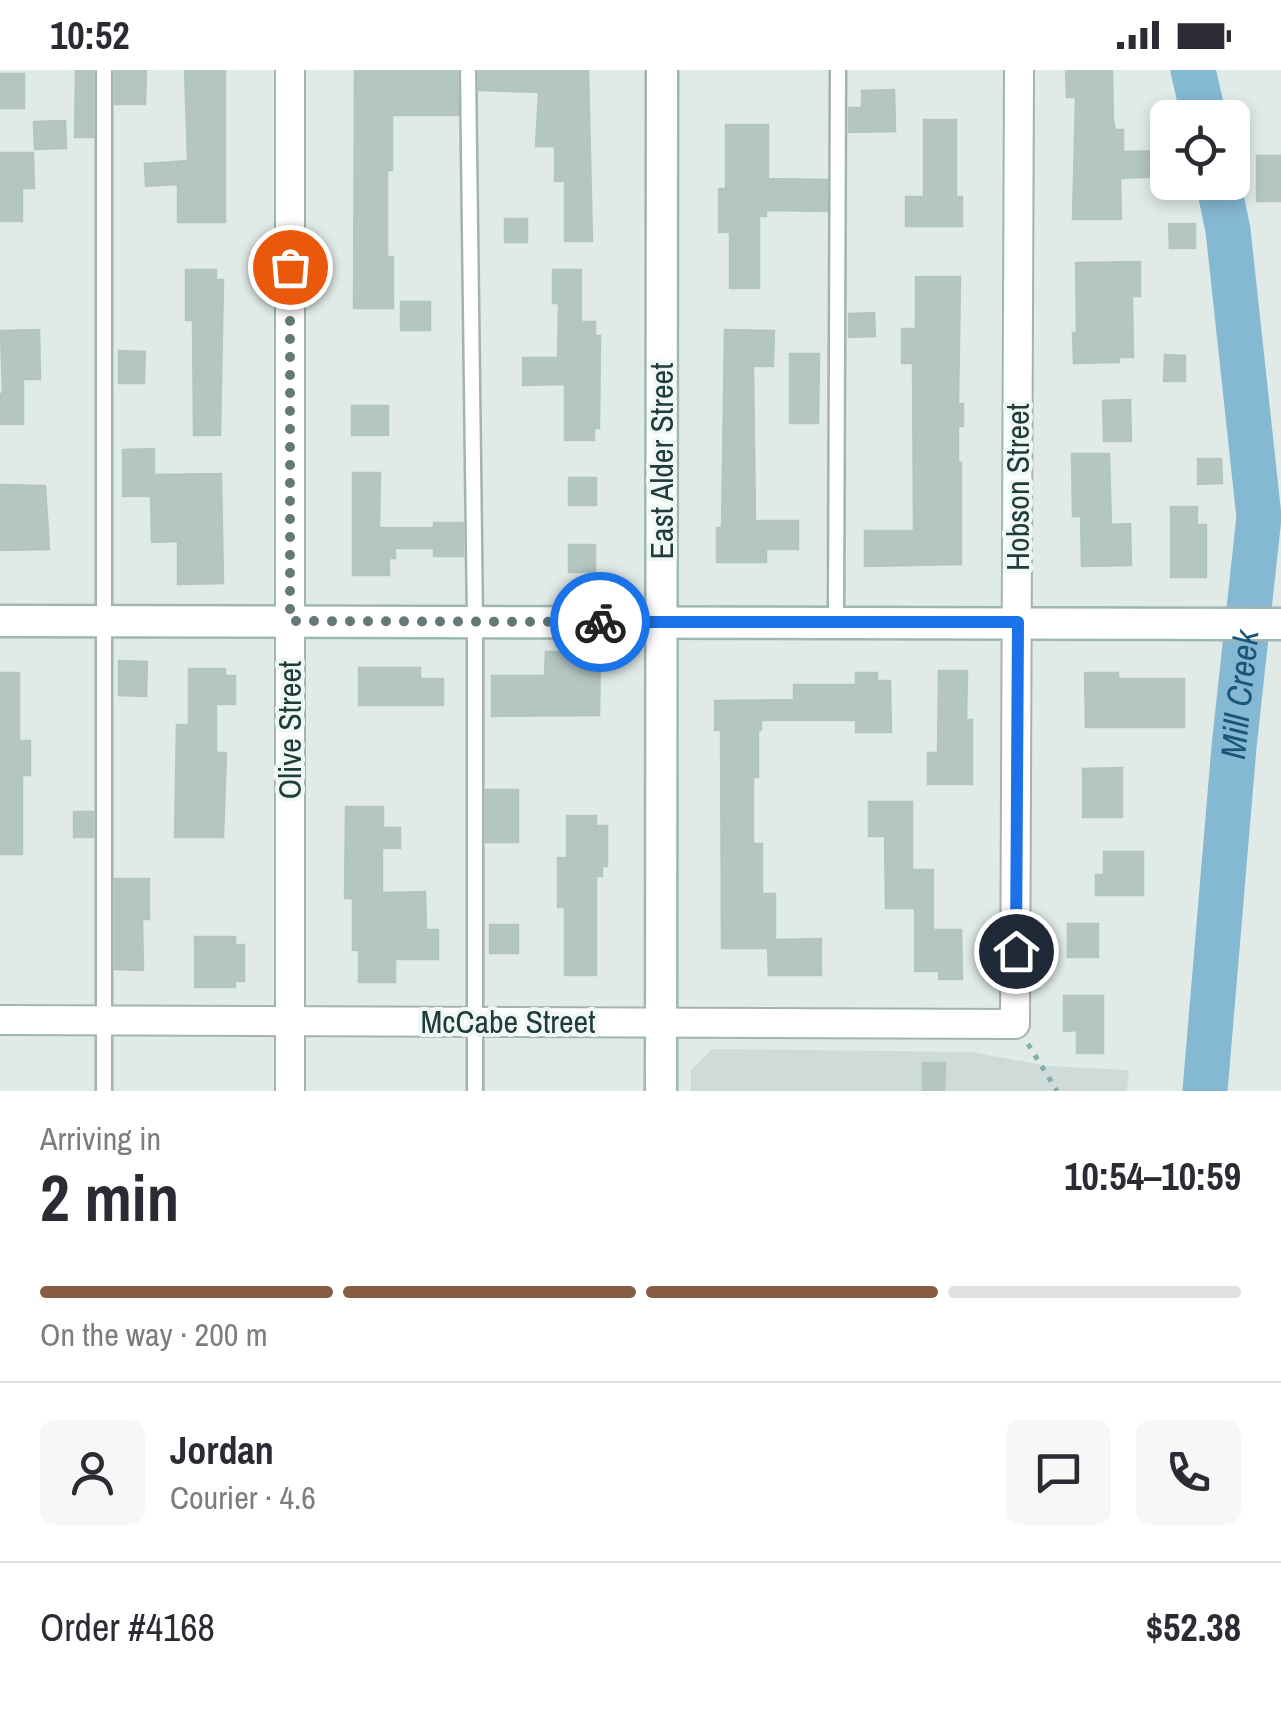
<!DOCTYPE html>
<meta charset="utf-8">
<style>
:root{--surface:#fff;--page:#f7f7f7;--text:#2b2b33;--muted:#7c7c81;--line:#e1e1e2;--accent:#865d41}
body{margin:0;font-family:"Archivo Narrow",sans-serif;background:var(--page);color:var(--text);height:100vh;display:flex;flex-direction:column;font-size:38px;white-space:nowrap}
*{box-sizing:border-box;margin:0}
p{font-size:32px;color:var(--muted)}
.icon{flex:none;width:55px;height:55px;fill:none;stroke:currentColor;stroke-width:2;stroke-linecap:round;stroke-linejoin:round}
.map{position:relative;height:1021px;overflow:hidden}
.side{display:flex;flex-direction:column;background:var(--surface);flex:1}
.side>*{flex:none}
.fabs{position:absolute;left:1150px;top:30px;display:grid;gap:20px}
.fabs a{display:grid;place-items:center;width:100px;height:100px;border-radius:15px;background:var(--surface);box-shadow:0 5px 15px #0003;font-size:50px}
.pin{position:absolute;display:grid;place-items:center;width:85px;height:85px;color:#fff;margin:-42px;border:5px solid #fff;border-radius:50%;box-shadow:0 2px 10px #0007}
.courier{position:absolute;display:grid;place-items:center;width:100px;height:100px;margin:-50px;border:8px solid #1a73e8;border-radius:50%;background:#fff;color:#222;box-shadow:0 2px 12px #0007}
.headline em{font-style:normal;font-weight:800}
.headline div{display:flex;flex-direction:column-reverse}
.headline{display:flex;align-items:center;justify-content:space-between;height:170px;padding:0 40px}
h1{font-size:65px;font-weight:800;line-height:75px}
.bar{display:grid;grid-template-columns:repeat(4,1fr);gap:15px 10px;align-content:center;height:120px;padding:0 40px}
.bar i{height:12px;border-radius:8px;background:var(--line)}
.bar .current{background:var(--accent)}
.bar p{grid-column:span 4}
.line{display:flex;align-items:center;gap:25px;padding:0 40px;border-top:2px solid var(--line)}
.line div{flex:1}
.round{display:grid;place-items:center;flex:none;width:105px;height:105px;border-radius:15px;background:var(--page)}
.status{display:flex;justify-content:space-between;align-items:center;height:70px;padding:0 50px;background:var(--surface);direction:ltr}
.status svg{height:28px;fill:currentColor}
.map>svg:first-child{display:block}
.built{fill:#cedbd8}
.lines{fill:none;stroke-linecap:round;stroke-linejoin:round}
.river{stroke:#85b8d3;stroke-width:45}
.building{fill:#b5c6c2;stroke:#b2c5c1;stroke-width:2.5}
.service-casing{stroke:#a3b3b0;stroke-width:19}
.minor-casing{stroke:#a3b3b0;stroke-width:32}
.secondary-casing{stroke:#9eb7b3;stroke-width:35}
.path{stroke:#7fb0aa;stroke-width:5;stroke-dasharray:5 8;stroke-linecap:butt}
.service{stroke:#fff;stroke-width:14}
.minor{stroke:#fff;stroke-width:28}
.secondary{stroke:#fff;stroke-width:30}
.done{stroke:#637977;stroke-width:10;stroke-dasharray:0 18}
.route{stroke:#1a73e8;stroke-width:12}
.labels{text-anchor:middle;stroke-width:8;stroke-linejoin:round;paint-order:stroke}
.street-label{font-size:32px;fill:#203c3a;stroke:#f0f8f5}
.water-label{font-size:35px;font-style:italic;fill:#195679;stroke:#f0f8f5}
</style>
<div class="status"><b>10:52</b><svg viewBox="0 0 49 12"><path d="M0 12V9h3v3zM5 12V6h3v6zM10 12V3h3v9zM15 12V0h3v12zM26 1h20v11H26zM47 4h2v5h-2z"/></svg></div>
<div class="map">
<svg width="1281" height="1021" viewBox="0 0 1281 1021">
<rect width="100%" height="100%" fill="#e0ebe8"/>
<path class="built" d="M 712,979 L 971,982 L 1049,996 L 1129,1000 L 1127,1021 L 691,1021 L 691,1000 Z"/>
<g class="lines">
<g class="river">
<path d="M 1193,0 L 1204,48"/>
<path id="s1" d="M 1205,1021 L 1234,677 L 1259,447 L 1228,160 L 1218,112"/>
</g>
</g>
<g class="building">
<path d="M 76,0 L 93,0 L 93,67 L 75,67 Z"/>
<path d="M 115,0 L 146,0 L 145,34 L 115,34 Z"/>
<path d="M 185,0 L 225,0 L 225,152 L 178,152 L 178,114 L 146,116 L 145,94 L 188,91 Z"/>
<path d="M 355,0 L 457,0 L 458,45 L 392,45 L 392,100 L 387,100 L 387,187 L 393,187 L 393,238 L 354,238 Z"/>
<path d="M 479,0 L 588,0 L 592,171 L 565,171 L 565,111 L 555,111 L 555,76 L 536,76 L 539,22 L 479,20 Z"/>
<path d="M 1073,0 L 1112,0 L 1113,51 L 1115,60 L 1123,60 L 1123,82 L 1168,81 L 1168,106 L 1120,108 L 1121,149 L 1073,149 L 1076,27 L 1067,27 L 1066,2 Z"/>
<rect x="0" y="4" width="24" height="34"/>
<path d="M 894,20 L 895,61 L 849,62 L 849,38 L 862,38 L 862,21 Z"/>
<path d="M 924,50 L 956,50 L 956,127 L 962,127 L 962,156 L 906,156 L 906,127 L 924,127 Z"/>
<path d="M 65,51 L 66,78 L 35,79 L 34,52 Z"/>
<path d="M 726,55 L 768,55 L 768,109 L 827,110 L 827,141 L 766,140 L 766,146 L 759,146 L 759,218 L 730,218 L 730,162 L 719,162 L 719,119 L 726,119 Z"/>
<path d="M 1,83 L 33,83 L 34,118 L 22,118 L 22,151 L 0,151 Z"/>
<rect x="1257" y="86" width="24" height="45"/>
<rect x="505" y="149" width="22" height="23"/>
<path d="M 1169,154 L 1195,154 L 1195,178 L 1170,178 Z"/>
<path d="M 1140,192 L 1140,226 L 1132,226 L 1133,287 L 1119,287 L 1119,292 L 1074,293 L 1073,263 L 1077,263 L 1076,193 Z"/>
<path d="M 186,200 L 216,200 L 216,210 L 223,210 L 220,365 L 194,365 L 193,250 L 186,250 Z"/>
<path d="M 553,200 L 581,200 L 581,252 L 595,252 L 595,266 L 600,266 L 599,358 L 594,358 L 594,370 L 565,370 L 565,314 L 523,315 L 523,288 L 558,288 L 559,233 L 553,233 Z"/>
<path d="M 916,207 L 960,207 L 958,334 L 963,334 L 963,356 L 958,356 L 958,393 L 961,393 L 961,494 L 865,496 L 865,461 L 914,461 L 913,293 L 902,293 L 902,259 L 916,259 Z"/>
<rect x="401" y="232" width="29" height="28"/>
<path d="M 874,243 L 875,266 L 849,267 L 849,244 Z"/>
<path d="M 39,260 L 40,309 L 23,309 L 23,354 L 0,354 L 0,324 L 3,324 L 1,261 Z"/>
<path d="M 725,260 L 774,261 L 773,296 L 753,296 L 755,451 L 798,451 L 798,479 L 766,479 L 766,492 L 717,492 L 717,458 L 722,458 Z"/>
<path d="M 119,281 L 145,282 L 144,313 L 119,313 Z"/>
<path d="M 790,284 L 819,284 L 818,353 L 790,353 Z"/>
<path d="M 1165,285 L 1185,286 L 1185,311 L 1164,311 Z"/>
<path d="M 1130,330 L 1131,371 L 1104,371 L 1103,331 Z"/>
<rect x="352" y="336" width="36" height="29"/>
<path d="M 154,379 L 154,405 L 221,404 L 223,513 L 178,514 L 178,471 L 152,472 L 151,426 L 123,426 L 123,380 Z"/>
<path d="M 1072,384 L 1109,384 L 1111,455 L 1130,454 L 1131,495 L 1082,496 L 1081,446 L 1073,446 Z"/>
<path d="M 1198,389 L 1221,389 L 1222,413 L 1198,414 Z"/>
<path d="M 353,403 L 380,403 L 379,458 L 434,458 L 434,453 L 463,453 L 463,486 L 434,486 L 434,478 L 395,478 L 395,488 L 389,488 L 389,505 L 353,505 Z"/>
<rect x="569" y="408" width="27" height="27"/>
<path d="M 0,415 L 45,416 L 49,479 L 0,480 Z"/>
<path d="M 1171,437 L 1197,437 L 1197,455 L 1206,455 L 1206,507 L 1171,507 Z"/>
<rect x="569" y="475" width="26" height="27"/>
<path d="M 546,582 L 600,582 L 599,645 L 492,646 L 492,606 L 545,606 Z"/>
<path d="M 119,591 L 147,592 L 146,626 L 119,625 Z"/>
<path d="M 359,598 L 420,598 L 420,609 L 443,609 L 443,635 L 359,635 Z"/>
<path d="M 189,599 L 225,599 L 225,606 L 235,606 L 235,634 L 216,634 L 216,683 L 226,683 L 223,767 L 175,767 L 177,655 L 189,655 Z"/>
<path d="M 939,601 L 967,601 L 966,650 L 972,650 L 972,714 L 928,714 L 928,683 L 938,683 Z"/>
<path d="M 0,603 L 19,603 L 19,671 L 30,671 L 30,705 L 22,705 L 22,784 L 0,784 Z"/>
<path d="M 856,603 L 877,603 L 877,611 L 890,611 L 891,662 L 856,662 L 856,650 L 761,650 L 761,660 L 758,660 L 758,707 L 753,707 L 753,774 L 762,774 L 762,824 L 775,824 L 775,870 L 821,869 L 821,905 L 769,905 L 768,878 L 722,878 L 721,660 L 715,660 L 715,631 L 794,630 L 794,615 L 856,615 Z"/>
<path d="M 1085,603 L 1118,603 L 1118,609 L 1184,609 L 1184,657 L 1086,657 Z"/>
<path d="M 1122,698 L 1122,747 L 1083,747 L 1083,699 Z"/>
<rect x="486" y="720" width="32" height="52"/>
<path d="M 869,732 L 912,732 L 912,800 L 933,800 L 933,860 L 961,860 L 962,909 L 939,909 L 939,901 L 915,901 L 915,838 L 886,838 L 885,766 L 869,766 Z"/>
<path d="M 346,737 L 383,737 L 383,758 L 400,758 L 400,778 L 382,778 L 382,823 L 425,822 L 426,860 L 438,860 L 438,889 L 395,889 L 395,912 L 359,912 L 359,880 L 353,880 L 353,828 L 345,828 Z"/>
<rect x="74" y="742" width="19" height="25"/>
<path d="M 567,746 L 596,746 L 596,756 L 607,756 L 607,796 L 602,796 L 602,806 L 596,806 L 596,905 L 565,905 L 565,837 L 558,837 L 558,788 L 567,788 Z"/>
<path d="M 1104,782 L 1143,782 L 1143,825 L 1096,825 L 1096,805 L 1104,805 Z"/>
<path d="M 115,809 L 149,809 L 149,849 L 142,849 L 143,900 L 115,899 Z"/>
<rect x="1068" y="854" width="30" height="33"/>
<rect x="490" y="855" width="28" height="28"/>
<path d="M 195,867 L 235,867 L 235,875 L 244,875 L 244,911 L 235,911 L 235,917 L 195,917 Z"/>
<path d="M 1064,926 L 1103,926 L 1103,983 L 1077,983 L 1077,960 L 1064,961 Z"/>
<path d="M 923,993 L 945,993 L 944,1021 L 923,1021 Z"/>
</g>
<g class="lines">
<g class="service-casing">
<g id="service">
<path d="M 468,0 L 475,551 L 475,1021"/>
<path d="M 836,552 L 838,0"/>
<path d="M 104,1021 L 104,0"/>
</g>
</g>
<g class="minor-casing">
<g id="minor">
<path d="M 290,0 L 290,1021"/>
<path d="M 0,950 L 1015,954 L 1019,0"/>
</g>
</g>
<g class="secondary-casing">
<g id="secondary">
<path d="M 0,551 L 1281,554"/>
<path d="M 661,1021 L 662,0"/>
</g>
</g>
<path class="path" d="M 1028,974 L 1057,1021"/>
<use href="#service" class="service"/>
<use href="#minor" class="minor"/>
<use href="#secondary" class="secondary"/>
</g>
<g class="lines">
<path class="done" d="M 290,197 L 290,551 L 600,552"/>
<path class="route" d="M 600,552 L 1018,552 L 1016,881"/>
</g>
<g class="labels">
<g class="street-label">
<text transform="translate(662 391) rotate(-90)" y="11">East Alder Street</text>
<text transform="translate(1018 417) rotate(-90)" y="11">Hobson Street</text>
<text transform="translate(290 660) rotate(-90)" y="11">Olive Street</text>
<text x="508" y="963">McCabe Street</text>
</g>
<g class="water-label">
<text dy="12" stroke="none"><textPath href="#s1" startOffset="398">Mill Creek</textPath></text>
</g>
</g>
</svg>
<div class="fabs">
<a><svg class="icon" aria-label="locate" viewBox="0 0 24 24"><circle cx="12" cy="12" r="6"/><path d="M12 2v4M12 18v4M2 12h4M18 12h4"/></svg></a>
</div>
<div class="pin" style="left:290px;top:197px;background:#ea580c"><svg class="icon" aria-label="bag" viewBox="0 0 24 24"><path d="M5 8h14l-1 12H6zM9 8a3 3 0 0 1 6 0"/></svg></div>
<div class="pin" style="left:1016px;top:881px;background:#1f2937"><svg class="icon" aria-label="home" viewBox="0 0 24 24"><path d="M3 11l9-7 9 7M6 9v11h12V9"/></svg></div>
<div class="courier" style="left:600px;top:552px"><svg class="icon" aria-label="bike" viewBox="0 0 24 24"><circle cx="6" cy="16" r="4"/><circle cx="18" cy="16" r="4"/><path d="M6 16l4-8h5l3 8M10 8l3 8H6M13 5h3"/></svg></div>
</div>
<section class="side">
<div class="headline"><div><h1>2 min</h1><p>Arriving in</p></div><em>10:54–10:59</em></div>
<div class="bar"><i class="current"></i><i class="current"></i><i class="current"></i><i></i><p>On the way · 200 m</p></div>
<div class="line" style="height:180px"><a class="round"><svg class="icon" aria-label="person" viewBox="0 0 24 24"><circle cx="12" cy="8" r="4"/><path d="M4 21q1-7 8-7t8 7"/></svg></a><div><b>Jordan</b><p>Courier · 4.6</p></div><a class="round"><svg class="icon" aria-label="chat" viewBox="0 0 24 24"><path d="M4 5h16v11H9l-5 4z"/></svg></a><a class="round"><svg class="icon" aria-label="phone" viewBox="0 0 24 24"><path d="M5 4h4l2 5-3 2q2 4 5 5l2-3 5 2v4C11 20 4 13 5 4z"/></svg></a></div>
<div class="line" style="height:130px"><div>Order #4168</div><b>$52.38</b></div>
</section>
